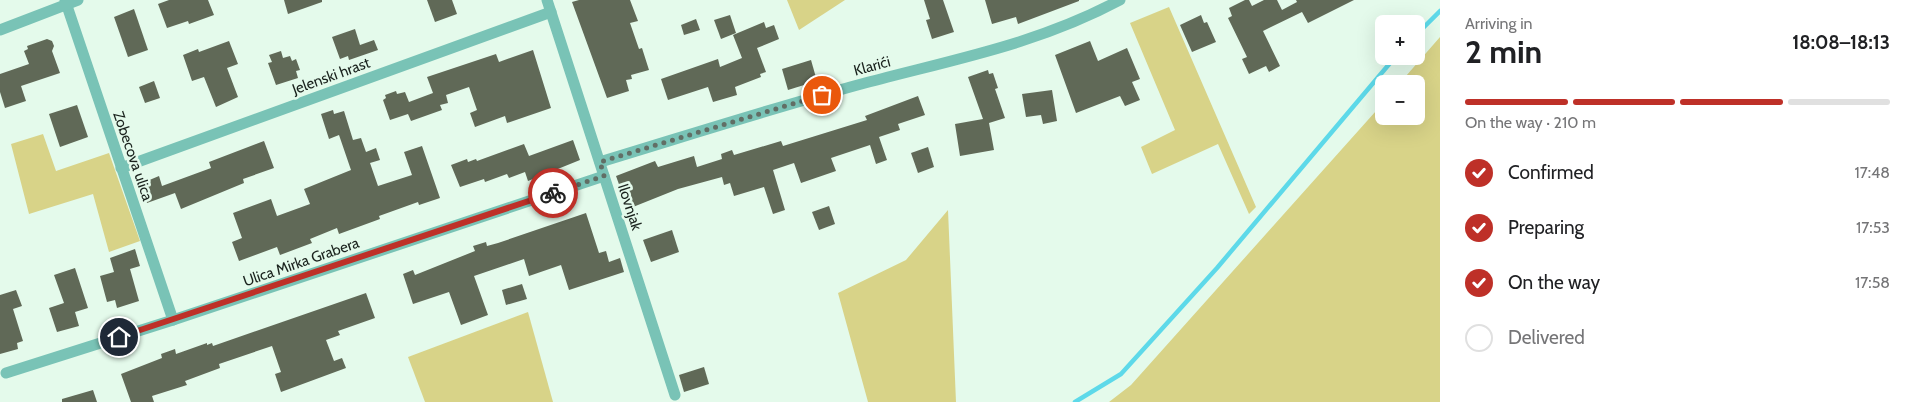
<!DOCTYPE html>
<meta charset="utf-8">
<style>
:root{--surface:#fff;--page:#f2f2f2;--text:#202124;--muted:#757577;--line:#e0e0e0;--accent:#be3028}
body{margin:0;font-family:Cabin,sans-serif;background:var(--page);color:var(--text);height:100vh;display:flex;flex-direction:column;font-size:19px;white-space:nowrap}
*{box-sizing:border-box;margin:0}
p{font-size:16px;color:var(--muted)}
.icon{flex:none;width:28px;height:28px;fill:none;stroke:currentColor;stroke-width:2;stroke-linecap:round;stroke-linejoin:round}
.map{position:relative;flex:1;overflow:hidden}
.panel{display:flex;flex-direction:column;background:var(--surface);width:475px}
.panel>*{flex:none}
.tools{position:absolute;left:1375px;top:15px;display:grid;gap:10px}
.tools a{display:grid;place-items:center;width:50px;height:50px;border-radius:8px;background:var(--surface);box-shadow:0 5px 20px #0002;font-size:25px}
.pin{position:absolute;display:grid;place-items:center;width:42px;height:42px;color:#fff;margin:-21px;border:2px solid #fff;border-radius:50%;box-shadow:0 1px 5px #0007}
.courier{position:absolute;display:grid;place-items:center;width:50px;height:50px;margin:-25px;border:4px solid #be3028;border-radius:50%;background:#fff;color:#222;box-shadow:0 1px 6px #0007}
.summary em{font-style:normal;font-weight:700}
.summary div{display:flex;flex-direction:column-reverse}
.summary{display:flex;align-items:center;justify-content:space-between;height:85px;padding:0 25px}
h1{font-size:32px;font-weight:700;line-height:38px}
.bar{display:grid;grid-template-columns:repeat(4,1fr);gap:8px 5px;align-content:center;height:60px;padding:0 25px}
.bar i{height:6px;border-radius:4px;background:var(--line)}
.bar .current{background:var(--accent)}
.bar p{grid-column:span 4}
ol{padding:0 25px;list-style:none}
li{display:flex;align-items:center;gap:15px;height:55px}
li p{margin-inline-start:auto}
li .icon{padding:5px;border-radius:50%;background:var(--accent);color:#fff;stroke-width:4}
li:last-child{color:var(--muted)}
li i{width:28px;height:28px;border:2px solid var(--line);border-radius:50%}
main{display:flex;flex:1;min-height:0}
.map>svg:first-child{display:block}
.green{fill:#d8d388}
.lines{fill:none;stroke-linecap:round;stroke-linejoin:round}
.stream{stroke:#5dd9e9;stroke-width:4.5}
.building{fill:#606957}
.minor{stroke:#79c3b6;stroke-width:11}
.done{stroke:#616e65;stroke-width:5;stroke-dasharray:0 9}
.route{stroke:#be3028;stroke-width:6}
.labels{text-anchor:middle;stroke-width:5;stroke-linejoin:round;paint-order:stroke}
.street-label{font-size:15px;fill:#1a221d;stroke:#e4faeb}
</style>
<main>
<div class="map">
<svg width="1440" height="402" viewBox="0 0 1440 402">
<rect width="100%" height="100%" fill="#e4faeb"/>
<g class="green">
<path d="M 787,0 L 845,0 L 799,30 Z"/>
<path d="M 1169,7 L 1256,207 L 1249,214 L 1218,144 L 1152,174 L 1141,147 L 1175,130 L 1130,23 Z"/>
<path d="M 1440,37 L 1440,402 L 1109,402 L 1131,385 L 1384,102 L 1384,116 L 1416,116 L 1416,84 L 1399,84 Z"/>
<path d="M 43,134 L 56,171 L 109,153 L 140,241 L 109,252 L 93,194 L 29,214 L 11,144 Z"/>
<path d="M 948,210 L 956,402 L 868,402 L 838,293 L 906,260 Z"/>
<path d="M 528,312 L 553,402 L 425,402 L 408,357 Z"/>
</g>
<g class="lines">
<g class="stream">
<path d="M 1416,35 L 1440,11"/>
<path d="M 1075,402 L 1121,374 L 1217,268 L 1396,56"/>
</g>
</g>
<g class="building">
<path d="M 169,0 L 208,0 L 214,15 L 189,24 L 188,21 L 167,28 L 158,4 Z"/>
<path d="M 284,0 L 322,0 L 322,2 L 288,14 Z"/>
<path d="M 427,0 L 452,0 L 457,14 L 435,22 Z"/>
<path d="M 579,0 L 630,0 L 638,21 L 630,23 L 639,49 L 642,48 L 649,70 L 631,75 L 632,79 L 626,80 L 629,91 L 607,98 L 572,2 Z"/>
<path d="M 924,0 L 943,0 L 954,32 L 932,39 L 926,20 L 930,19 Z"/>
<path d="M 985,0 L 1079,0 L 1079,1 L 1018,24 L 1016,17 L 992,24 Z"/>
<path d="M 1245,0 L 1249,0 L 1252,6 L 1264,0 L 1277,0 L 1282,10 L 1297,2 L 1296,0 L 1354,0 L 1308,23 L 1302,12 L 1263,31 L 1280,66 L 1269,72 L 1266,66 L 1249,74 L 1242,59 L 1247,57 L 1228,18 L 1232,16 L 1229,8 Z"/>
<path d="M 134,9 L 148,50 L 128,57 L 114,17 Z"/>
<path d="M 730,15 L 736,33 L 721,39 L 714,20 Z"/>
<path d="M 1201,15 L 1204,23 L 1207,22 L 1216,42 L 1192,52 L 1180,25 Z"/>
<path d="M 696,19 L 700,30 L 684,35 L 681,25 Z"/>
<path d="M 764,22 L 766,28 L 774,25 L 779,39 L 757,48 L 766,72 L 760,74 L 761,77 L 735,87 L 737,95 L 713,102 L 708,87 L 668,100 L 661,79 L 718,59 L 720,67 L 742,58 L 733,35 Z"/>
<path d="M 355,29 L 360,45 L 374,40 L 378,50 L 349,60 L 348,56 L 340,59 L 332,37 Z"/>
<path d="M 47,39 L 52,41 L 54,46 L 52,51 L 60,73 L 21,86 L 26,101 L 5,108 L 0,92 L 0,74 L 29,64 L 24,51 L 28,49 L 27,46 Z"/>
<path d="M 229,41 L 238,64 L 227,68 L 238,97 L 216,107 L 204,77 L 192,81 L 183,55 L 198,49 L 199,52 Z"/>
<path d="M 1090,41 L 1098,61 L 1127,48 L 1140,79 L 1132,82 L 1140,100 L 1125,106 L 1120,96 L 1076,113 L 1055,55 Z"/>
<path d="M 533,50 L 551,108 L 507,123 L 505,116 L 475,127 L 470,113 L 477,110 L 469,87 L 446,95 L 448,103 L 440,105 L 442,110 L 411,121 L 408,114 L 390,120 L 383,100 L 386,98 L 385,95 L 396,91 L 397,94 L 405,92 L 409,102 L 433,93 L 427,77 L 496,54 L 499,62 Z"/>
<path d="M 281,51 L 283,58 L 290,56 L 292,61 L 296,59 L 300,70 L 296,71 L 298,78 L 276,85 L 268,63 L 272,62 L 269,55 Z"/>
<path d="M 811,60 L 817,81 L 788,90 L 782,69 Z"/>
<path d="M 988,70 L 989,74 L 993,73 L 998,88 L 995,89 L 1005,118 L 989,123 L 994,150 L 960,156 L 955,124 L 983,119 L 968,77 Z"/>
<path d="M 154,81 L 160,98 L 145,103 L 139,87 Z"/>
<path d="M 1052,90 L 1057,121 L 1043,124 L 1041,115 L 1026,117 L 1022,94 Z"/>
<path d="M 918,96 L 925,115 L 898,124 L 900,130 L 879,137 L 887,160 L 876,164 L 870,145 L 831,158 L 836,171 L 801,183 L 794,163 L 773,170 L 785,210 L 773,214 L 764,187 L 734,196 L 730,183 L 724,185 L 722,177 L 678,189 L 633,207 L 630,199 L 625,201 L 616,176 L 655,161 L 658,167 L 694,156 L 697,167 L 722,159 L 721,154 L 732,150 L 734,155 L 781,141 L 783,146 L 867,120 L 865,116 Z"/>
<path d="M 77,105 L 88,137 L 60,147 L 49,114 Z"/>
<path d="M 333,110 L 334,114 L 344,111 L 353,140 L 361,138 L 366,152 L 376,148 L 380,160 L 370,163 L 378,186 L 412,175 L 404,152 L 422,146 L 440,198 L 419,205 L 418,202 L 379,216 L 380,219 L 339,234 L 337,228 L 310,239 L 312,243 L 280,255 L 277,247 L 239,261 L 232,242 L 242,238 L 233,213 L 271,199 L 277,216 L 310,204 L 304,189 L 351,170 L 339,135 L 329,139 L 321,114 Z"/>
<path d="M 573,140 L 580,160 L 528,181 L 525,172 L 509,178 L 507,174 L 485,182 L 484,179 L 460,187 L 451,165 L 467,159 L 468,162 L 476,159 L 477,161 L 524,144 L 529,156 Z"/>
<path d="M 264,141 L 274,168 L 243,179 L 244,183 L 181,209 L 175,193 L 147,203 L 140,184 L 159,176 L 162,186 L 211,168 L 209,162 Z"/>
<path d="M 928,147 L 934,167 L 918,173 L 911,153 Z"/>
<path d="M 829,206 L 835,224 L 819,230 L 812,212 Z"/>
<path d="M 586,213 L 599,253 L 606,251 L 609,262 L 620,258 L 624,272 L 569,290 L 561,265 L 529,276 L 524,259 L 474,276 L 488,315 L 461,325 L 449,292 L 413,304 L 403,274 L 413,270 L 415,275 L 475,251 L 473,246 L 486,242 L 487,246 L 498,243 Z"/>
<path d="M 672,230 L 679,252 L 651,262 L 643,240 Z"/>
<path d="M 135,249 L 140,266 L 130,269 L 139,301 L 117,308 L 115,300 L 107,302 L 100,276 L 114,272 L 110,258 Z"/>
<path d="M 75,268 L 88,308 L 75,312 L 79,326 L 57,332 L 49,308 L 64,303 L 54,275 Z"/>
<path d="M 522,284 L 527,299 L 506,305 L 502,290 Z"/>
<path d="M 16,290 L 22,306 L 13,309 L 23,341 L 17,343 L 18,349 L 0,354 L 0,295 Z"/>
<path d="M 366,293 L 375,318 L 338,331 L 340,335 L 326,340 L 334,361 L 342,358 L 346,368 L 281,392 L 275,374 L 281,372 L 272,346 L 219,364 L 220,368 L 185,381 L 187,385 L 152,396 L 154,402 L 131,402 L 121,374 L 162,358 L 161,354 L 175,349 L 176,354 L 207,343 L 207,345 L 212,343 L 213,346 Z"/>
<path d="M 704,367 L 709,384 L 684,392 L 679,375 Z"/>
<path d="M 93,390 L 97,402 L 62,402 L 62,399 Z"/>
</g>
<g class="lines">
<g class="minor">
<path d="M 65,0 L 173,320"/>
<path d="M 547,0 L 675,395"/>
<path d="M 0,30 L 78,0"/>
<path d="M 600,162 C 689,135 776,107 865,83 C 955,59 1038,44 1120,0"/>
<path d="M 121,168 L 551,12"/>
<path d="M 6,373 L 173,320 L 604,176"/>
</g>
</g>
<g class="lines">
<path class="done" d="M 553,193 L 604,176 L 600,162 L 822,95"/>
<path class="route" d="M 119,337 L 553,193"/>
</g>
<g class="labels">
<g class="street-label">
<text transform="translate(872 66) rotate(-15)" y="5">Klarići</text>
<text transform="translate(331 76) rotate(-20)" y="5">Jelenski hrast</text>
<text transform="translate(133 156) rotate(71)" y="5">Zobecova ulica</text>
<text transform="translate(630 207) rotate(72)" y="5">Ilovnjak</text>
<text transform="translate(301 262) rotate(-19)" y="5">Ulica Mirka Grabera</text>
</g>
</g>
</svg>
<div class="tools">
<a>+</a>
<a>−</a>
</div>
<div class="pin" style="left:822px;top:95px;background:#ea580c"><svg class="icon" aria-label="bag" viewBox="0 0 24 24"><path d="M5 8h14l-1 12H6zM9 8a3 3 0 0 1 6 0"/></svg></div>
<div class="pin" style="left:119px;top:337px;background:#1f2937"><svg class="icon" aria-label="home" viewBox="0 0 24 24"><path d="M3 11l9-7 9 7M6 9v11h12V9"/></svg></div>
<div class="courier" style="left:553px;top:193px"><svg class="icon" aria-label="bike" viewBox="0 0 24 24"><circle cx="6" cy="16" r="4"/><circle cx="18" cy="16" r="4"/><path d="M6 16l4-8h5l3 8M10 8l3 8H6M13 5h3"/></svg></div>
</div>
<section class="panel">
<div class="summary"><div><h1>2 min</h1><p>Arriving in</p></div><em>18:08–18:13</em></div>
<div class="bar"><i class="current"></i><i class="current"></i><i class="current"></i><i></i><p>On the way · 210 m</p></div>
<ol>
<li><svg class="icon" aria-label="check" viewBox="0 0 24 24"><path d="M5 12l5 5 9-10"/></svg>Confirmed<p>17:48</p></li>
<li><svg class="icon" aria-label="check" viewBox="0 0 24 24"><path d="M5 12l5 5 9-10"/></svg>Preparing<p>17:53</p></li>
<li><svg class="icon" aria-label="check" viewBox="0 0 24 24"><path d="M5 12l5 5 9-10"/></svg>On the way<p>17:58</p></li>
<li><i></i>Delivered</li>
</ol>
</section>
</main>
